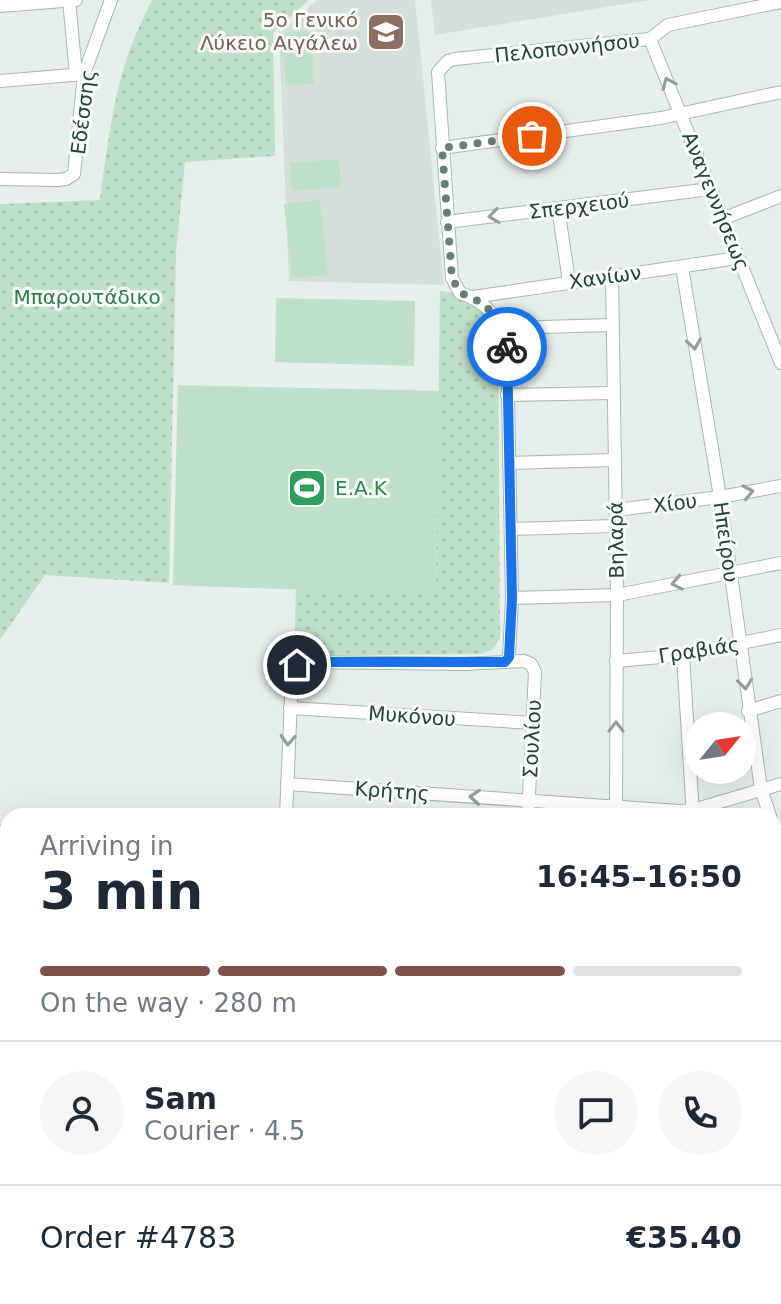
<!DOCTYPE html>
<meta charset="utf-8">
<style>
:root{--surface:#fff;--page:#f6f6f7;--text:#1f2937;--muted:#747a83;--line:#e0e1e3;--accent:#7f5249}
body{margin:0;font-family:"DejaVu Sans",sans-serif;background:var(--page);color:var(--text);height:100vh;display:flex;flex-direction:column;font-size:30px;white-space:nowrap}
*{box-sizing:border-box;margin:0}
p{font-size:26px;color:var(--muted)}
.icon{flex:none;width:44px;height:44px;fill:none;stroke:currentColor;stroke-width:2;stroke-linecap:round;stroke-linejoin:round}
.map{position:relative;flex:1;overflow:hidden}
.drawer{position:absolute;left:0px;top:808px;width:782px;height:496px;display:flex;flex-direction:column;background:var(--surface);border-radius:24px 24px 0 0;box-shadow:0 8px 32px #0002}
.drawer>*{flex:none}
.needle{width:52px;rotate:60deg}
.controls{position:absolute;left:684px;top:712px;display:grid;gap:16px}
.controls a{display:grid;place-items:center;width:72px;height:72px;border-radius:50%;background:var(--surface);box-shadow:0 8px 32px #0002;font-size:40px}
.pin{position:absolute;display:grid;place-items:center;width:68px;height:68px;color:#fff;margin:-34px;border:4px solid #fff;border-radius:50%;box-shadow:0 2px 8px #0007}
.courier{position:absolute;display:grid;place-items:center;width:80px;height:80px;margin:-40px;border:6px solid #1a73e8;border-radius:50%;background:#fff;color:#222;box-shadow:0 2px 10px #0007}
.overview em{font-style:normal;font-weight:700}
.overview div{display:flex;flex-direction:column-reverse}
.overview{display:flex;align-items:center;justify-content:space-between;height:136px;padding:0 40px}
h1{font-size:52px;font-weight:700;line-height:60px}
.bar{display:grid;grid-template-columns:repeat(4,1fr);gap:12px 8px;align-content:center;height:96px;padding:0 40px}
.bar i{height:10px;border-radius:6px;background:var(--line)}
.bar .current{background:var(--accent)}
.bar p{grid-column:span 4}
.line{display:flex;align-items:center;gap:20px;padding:0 40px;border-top:2px solid var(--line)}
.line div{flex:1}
.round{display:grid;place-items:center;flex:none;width:84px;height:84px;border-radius:42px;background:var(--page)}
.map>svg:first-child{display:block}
.built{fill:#d4dfda}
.grass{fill:#bfe0c8}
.park{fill:url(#park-dots)}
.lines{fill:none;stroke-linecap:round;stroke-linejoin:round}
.minor-casing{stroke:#a8b8b2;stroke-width:14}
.tertiary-casing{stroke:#a8b8b2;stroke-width:16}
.secondary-casing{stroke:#a4bbb3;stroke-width:18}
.minor{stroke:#fff;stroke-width:12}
.tertiary{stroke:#fff;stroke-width:14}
.secondary{stroke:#fff;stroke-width:16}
.oneway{stroke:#92a09c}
.done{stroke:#687f78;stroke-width:8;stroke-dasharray:0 14.4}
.route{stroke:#1a73e8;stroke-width:10}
.labels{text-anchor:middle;stroke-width:6;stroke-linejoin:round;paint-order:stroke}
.education-label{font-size:20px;fill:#785e54;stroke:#f7fbf9;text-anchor:end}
.street-label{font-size:20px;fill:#24423a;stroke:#f7fbf9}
.park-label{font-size:20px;fill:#2d7a4b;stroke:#f7fbf9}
.leisure-label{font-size:20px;fill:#27864d;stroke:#f7fbf9;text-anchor:start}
</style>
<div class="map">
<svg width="781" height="1304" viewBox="0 0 781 1304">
<defs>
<pattern id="park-dots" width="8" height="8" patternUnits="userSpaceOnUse" patternTransform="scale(2)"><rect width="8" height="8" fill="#bfe0c8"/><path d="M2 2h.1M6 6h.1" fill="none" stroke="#a4c1ad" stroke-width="1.8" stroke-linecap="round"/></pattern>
</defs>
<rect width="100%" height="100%" fill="#e6efeb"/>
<g class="built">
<path d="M 317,0 L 415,0 L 444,285 L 289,281 L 279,34 Z"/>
<path d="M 431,0 L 650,0 L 435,35 Z"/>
<path d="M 0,1061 L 8,1062 L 8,1151 L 0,1150 Z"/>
</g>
<g class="grass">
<path d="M 311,31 L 314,84 L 286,85 L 283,33 Z"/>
<path d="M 339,159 L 341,187 L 292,191 L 290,163 Z"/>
<path d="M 320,200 L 328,275 L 292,278 L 284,204 Z"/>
<path d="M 276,298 L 415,301 L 414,366 L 275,362 Z"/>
<path d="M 178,385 L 439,391 L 436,595 L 173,585 Z"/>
</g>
<g class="park">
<path d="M 152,0 L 309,0 L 273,33 L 275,156 L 185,162 L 176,252 L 169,583 L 45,575 L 0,640 L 0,204 L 100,200 C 107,149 113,95 131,46 C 137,30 145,15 152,0 Z"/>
<path d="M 440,291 C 464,292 489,313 498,334 L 500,638 L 493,649 L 482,654 L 294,656 L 296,589 L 436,594 Z"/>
</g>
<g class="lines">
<g class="minor-casing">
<g id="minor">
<path d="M 69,0 L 76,74"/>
<path d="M 0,6 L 76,0"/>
<path d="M 650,39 L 781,363"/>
<path d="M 0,81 L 84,74"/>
<path d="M 442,148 L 661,118 L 781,92"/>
<path d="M 0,179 L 57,180 L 66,179 L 74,174 L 84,74 L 111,0"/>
<path d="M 558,208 L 569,281"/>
<path d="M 722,219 L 781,196"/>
<path d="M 447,222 L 710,189"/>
<path d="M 682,267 L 720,497 L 761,789 L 770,816"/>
<path d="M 612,275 L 617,595 L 616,805"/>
<path d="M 473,297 L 738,258"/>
<path d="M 504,328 L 612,325"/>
<path d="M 507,395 L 613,393"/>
<path d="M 509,463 L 614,460"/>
<path d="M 616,510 L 720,497 L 781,486"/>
<path d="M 511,529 L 615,526"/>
<path d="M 512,598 L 617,595 L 781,563"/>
<path d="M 683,655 L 693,816"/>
<path d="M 616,661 L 683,655 L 781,635"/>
<path d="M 505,662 L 509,657 L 512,598 L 507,345 C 502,319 485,301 460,293 L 452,278 L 438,72 L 448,61 L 455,59 L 650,39 L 668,25 L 781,2"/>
<path d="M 290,708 L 534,723"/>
<path d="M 748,711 L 781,701"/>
<path d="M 287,784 L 679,811 L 693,810 L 781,784"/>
<path d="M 286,816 L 292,675 L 297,665 L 306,662 L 464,664 L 524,661 L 531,664 L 535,672 L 528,816"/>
<path d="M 774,826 L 781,843"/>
<path d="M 0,832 L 8,833"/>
<path d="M 774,883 L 781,882"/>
<path d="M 0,914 L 8,914"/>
<path d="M 774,1026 L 781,1023"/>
<path d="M 0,1156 L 8,1156"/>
<path d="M 0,1244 L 8,1242"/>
<path d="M 99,1296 L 101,1304"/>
<path d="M 359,1296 L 361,1304"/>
<path d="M 620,1296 L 622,1304"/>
</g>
</g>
<g class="tertiary-casing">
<g id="tertiary">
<path d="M 774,1174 L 781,1173"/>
<path d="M 240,1304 L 274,1296"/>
</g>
</g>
<g class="secondary-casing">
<g id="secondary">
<path d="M 0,1027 L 8,1028"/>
<path d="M 0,1044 L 8,1045"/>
<path d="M 774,1060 L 781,1060"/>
<path d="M 774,1082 L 781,1082"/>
</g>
</g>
<use href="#minor" class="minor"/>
<use href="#tertiary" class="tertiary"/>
<use href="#secondary" class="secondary"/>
</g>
<defs><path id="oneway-chevron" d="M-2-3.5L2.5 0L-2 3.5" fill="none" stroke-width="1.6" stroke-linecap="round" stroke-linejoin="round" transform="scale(2)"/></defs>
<g class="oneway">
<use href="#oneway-chevron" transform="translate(668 83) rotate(-113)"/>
<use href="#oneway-chevron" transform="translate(494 216) rotate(173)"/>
<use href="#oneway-chevron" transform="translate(694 344) rotate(81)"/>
<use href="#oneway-chevron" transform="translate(748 492) rotate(-11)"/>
<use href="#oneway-chevron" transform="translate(677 583) rotate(169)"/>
<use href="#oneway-chevron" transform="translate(745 684) rotate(83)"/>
<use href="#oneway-chevron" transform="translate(616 727) rotate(-90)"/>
<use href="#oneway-chevron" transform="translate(288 740) rotate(93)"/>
<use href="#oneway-chevron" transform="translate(475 797) rotate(-176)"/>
</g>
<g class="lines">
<path class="done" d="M 507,347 C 504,320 486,301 460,293 L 452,278 L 442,148 L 532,136"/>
<path class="route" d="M 297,665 L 306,662 L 505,662 L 509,657 L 512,598 L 507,347"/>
</g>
<defs>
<g id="school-square" transform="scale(2)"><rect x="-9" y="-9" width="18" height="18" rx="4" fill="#8d6e63" stroke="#f7fbf9"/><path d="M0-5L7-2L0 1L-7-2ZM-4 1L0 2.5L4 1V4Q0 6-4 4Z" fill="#fff"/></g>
<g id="stadium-square" transform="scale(2)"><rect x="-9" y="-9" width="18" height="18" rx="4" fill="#2e9e5b" stroke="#f7fbf9"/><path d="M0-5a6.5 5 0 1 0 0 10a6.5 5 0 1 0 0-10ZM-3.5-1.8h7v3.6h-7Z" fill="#fff"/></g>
</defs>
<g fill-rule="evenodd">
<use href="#school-square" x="386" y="32"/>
<use href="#stadium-square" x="307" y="488"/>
</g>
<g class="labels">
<g class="education-label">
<text x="358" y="27">5ο Γενικό<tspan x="358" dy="23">Λύκειο Αιγάλεω</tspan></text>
</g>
<g class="street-label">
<text transform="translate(567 48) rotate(-6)" y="7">Πελοποννήσου</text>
<text transform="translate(83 112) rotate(-83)" y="7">Εδέσσης</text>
<text transform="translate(716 201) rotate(68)" y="7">Αναγεννήσεως</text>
<text transform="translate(579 206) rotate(-7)" y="7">Σπερχειού</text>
<text transform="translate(605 277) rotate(-8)" y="7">Χανίων</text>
<text transform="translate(675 503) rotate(-7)" y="7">Χίου</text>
<text transform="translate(616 540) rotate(-91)" y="7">Βηλαρά</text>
<text transform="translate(726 542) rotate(82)" y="7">Ηπείρου</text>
<text transform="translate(699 650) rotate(-9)" y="7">Γραβιάς</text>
<text transform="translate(412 716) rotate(4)" y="7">Μυκόνου</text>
<text transform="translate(532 739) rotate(-87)" y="7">Σουλίου</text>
<text transform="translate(392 791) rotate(4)" y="7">Κρήτης</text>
</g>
<g class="park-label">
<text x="87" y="304">Μπαρουτάδικο</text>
</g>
<g class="leisure-label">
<text x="335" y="495">E.A.K</text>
</g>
</g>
</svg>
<div class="controls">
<a><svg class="needle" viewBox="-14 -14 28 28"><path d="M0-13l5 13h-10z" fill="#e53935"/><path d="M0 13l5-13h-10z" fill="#747a83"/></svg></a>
</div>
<div class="pin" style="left:532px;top:136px;background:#ea580c"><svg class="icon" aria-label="bag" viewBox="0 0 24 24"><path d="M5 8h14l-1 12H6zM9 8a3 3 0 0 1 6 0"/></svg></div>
<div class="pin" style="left:297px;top:665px;background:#1f2937"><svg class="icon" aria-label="home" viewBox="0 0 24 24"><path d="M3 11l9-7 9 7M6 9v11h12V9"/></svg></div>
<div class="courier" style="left:507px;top:347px"><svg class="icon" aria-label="bike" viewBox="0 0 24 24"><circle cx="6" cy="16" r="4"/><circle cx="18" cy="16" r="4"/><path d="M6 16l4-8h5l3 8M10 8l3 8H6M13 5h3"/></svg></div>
<section class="drawer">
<div class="overview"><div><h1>3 min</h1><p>Arriving in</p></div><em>16:45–16:50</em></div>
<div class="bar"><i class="current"></i><i class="current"></i><i class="current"></i><i></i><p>On the way · 280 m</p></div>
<div class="line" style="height:144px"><a class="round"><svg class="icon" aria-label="person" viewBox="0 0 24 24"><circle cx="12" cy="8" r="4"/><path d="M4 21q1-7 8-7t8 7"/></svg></a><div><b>Sam</b><p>Courier · 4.5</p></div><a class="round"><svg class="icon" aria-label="chat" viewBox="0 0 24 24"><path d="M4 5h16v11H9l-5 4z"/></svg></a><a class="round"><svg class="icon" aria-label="phone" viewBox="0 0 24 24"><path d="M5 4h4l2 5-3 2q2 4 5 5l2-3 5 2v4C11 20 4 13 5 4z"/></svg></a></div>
<div class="line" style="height:104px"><div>Order #4783</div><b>€35.40</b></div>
</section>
</div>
